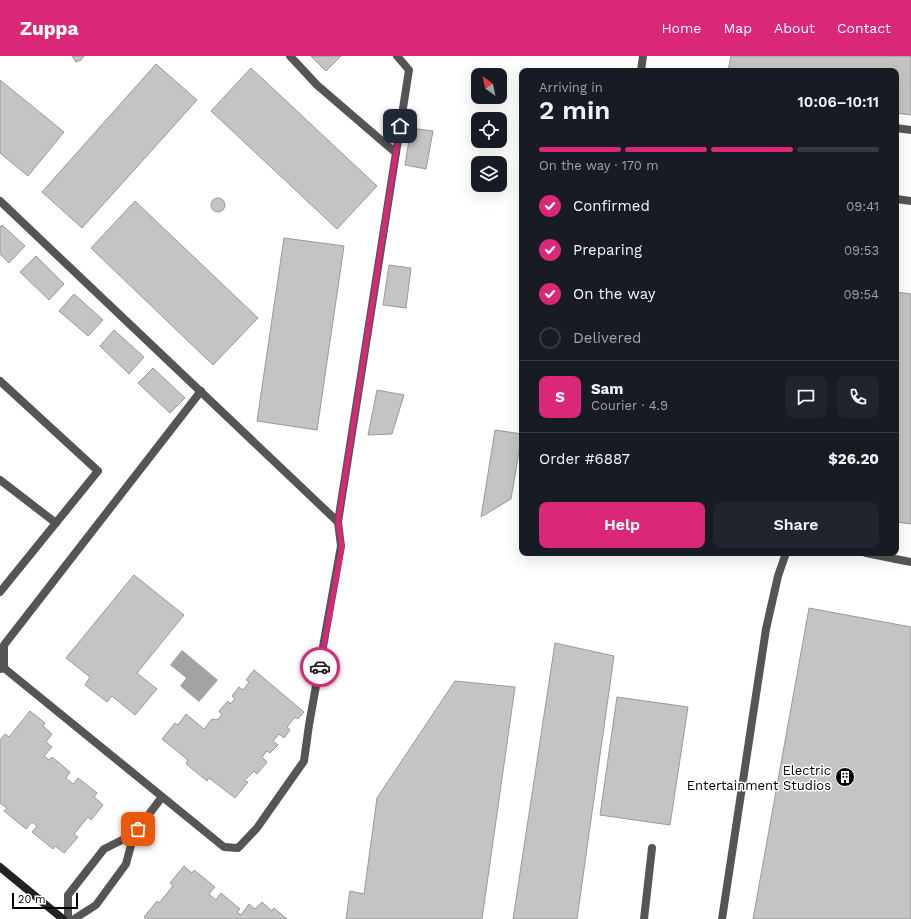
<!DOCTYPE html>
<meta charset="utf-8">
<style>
:root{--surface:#171b24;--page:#20242c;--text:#f1f3f6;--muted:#9ea1a6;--line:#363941;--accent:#db2777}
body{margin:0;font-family:"Work Sans",sans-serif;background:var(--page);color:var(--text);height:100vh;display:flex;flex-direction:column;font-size:15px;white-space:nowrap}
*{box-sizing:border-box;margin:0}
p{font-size:13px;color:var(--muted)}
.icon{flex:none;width:22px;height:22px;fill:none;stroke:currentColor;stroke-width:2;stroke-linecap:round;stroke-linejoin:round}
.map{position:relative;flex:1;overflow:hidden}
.details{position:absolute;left:519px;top:12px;width:380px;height:488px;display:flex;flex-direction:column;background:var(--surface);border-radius:8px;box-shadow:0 4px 16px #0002}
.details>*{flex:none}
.needle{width:26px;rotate:327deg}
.tools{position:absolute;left:471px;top:12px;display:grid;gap:8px}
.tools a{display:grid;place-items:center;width:36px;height:36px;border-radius:8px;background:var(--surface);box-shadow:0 4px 16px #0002;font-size:20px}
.scale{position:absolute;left:12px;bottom:10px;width:66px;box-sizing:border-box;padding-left:4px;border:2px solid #000;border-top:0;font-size:11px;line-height:14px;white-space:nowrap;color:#000;-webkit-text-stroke:3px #fff;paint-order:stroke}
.pin{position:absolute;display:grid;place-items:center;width:34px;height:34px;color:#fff;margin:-17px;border-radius:8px;box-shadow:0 2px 6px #0006}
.courier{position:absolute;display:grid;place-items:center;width:40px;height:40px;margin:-20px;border:3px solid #db2777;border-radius:50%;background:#fff;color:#222;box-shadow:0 1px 5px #0007}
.head em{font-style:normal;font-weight:600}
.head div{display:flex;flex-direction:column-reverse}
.head{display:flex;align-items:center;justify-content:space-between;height:68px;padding:0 20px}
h1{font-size:26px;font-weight:600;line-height:30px}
.bar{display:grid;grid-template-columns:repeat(4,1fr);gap:6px 4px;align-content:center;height:48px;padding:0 20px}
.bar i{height:5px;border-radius:3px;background:var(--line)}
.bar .selected{background:var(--accent)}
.bar p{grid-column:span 4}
.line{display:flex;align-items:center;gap:10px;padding:0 20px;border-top:1px solid var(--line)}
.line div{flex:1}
.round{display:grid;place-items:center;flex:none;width:42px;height:42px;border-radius:8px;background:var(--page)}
ol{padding:0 20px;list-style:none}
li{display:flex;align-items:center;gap:12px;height:44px}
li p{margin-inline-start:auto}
li .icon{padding:4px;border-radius:50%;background:var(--accent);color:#fff;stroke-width:4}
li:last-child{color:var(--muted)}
li i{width:22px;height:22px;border:2px solid var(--line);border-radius:50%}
.cta{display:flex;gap:8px;margin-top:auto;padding:8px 20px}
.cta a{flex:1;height:46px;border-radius:8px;background:var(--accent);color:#fff;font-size:16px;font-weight:600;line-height:46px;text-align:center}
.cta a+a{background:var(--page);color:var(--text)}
header{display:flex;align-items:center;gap:24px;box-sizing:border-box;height:56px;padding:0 20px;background:var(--accent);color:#fff}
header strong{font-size:19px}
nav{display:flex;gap:22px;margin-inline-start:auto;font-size:14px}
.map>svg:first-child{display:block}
.water{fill:#a3a3a3}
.building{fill:#c4c4c4;stroke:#999}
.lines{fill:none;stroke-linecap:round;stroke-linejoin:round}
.lane{stroke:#555;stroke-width:8}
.street{stroke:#555;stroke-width:8}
.secondary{stroke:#222;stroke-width:8}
.done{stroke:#595959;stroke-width:4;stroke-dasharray:0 7.2}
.route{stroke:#db2777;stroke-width:5}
.labels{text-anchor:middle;stroke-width:3;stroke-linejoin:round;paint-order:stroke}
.poi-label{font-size:13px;fill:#000;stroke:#fff;text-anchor:end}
</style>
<header>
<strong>Zuppa</strong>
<nav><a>Home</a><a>Map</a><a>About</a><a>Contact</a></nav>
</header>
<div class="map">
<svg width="911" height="863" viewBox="0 0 911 863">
<rect width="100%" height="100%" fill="#fff"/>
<path class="water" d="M 182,594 L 218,624 L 199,646 L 180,630 L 186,622 L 170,609 Z"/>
<g class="building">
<path d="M 72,0 L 84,0 L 81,4 L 76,6 Z"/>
<path d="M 311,0 L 341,0 L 326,15 Z"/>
<path d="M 731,0 L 911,0 L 911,59 L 896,57 L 896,15 L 728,15 Z"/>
<path d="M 156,8 L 197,44 L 82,172 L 42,136 Z"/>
<path d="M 251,12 L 377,130 L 337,173 L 211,55 Z"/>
<path d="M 0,24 L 64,76 L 28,120 L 0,97 Z"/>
<path d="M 411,72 L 433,75 L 426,113 L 405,109 Z"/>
<circle cx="218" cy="149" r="7"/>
<path d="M 135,145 L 258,262 L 213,309 L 91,192 Z"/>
<path d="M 2,169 L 25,190 L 9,207 L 0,198 L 0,171 Z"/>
<path d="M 284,182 L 344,190 L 317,374 L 257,365 Z"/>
<path d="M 36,200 L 64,228 L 49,244 L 20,216 Z"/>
<path d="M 389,209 L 411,212 L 406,252 L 383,249 Z"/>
<path d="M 896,236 L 911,238 L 911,468 L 896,466 Z"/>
<path d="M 74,238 L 103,264 L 88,280 L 59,255 Z"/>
<path d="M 114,274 L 144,301 L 129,318 L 100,290 Z"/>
<path d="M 153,312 L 185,342 L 170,357 L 138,327 Z"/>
<path d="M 377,334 L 404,339 L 392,378 L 368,379 Z"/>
<path d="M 495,374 L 522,378 L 511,443 L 481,461 Z"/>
<path d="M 134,519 L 184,559 L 137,617 L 157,633 L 135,659 L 112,640 L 107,646 L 85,629 L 90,621 L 66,602 Z"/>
<path d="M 809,552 L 911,571 L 911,863 L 753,863 Z"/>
<path d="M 555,587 L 614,600 L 577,863 L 513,863 Z"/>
<path d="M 254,614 L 304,656 L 298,663 L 295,661 L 287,671 L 290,674 L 284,682 L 279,678 L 273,685 L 278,689 L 270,697 L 267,695 L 262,701 L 267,706 L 257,718 L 254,715 L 244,725 L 248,726 L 235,742 L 209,722 L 207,725 L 186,708 L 188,704 L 162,683 L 175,667 L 178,669 L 186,658 L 204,673 L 212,663 L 217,664 L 222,659 L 219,655 L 228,645 L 230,648 L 235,643 L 232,640 L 239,631 L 243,634 L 249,626 L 246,624 Z"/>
<path d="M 455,625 L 515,631 L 482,863 L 346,863 L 350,835 L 364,838 L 377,742 Z"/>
<path d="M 617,641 L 688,651 L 670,769 L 600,759 Z"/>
<path d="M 30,655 L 45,667 L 43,670 L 52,678 L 46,686 L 52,691 L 44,700 L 49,704 L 52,701 L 70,716 L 66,722 L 73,728 L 78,722 L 97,737 L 94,741 L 103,749 L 91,764 L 88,761 L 74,778 L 78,781 L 64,797 L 55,790 L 53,793 L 32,776 L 37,770 L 32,766 L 26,773 L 4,755 L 7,752 L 0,747 L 0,684 L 5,678 L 9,681 Z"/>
<path d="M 184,810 L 192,817 L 194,814 L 215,831 L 209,838 L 216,844 L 221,837 L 240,853 L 237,856 L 241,859 L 249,848 L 255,853 L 262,846 L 272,855 L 274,852 L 287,863 L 146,863 L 144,861 L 157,845 L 159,847 L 173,830 L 170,827 Z"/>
</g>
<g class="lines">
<g class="lane">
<path d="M 641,15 L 643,0"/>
<path d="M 896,72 L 911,74"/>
<path d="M 896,143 L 911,145"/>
<path d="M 0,424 L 56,467"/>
<path d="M 866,497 L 911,506"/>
<path d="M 4,612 L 4,589 L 201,335"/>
<path d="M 68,863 L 68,839 L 104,793 L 134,778"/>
<path d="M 74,863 L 96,849 L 126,808 L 134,778 L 162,741"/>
<path d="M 644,863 L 652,792"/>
<path d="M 722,863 L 766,573 L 778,520 L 786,497"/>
</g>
<g class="street">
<path d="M 290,0 L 317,29 L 396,97"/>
<path d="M 0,145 L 338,466 L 409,14 L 397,0"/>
<path d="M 0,325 L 98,415 L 0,536"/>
<path d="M 0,613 L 4,612 L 224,791 L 238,792 L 257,772 L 304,705 L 309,669 L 341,490 L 338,466"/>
</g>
<path class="secondary" d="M 0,811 L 63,863"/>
</g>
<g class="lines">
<path class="done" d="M 138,773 L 162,741 L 224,791 L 238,792 L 257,772 L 304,705 L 309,669 L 320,611"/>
<path class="route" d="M 320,611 L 342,490 L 338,466 L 400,70"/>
</g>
<defs>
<g id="building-disc" transform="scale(1)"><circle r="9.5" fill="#000" stroke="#fff"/><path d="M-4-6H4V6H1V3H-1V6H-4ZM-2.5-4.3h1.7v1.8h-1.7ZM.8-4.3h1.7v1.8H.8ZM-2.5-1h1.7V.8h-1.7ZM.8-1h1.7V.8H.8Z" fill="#fff"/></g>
</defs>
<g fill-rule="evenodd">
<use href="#building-disc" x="845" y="721"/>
</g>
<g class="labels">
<g class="poi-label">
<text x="831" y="719">Electric<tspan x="831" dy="15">Entertainment Studios</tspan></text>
</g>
</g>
</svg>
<div class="tools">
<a><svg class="needle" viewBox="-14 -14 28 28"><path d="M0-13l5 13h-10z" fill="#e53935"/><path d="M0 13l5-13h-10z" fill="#9ea1a6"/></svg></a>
<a><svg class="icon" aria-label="locate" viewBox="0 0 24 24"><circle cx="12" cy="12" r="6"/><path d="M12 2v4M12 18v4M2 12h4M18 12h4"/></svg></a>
<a><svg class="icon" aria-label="layers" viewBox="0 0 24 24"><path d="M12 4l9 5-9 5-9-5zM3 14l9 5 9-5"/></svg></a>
</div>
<div class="scale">20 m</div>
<div class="pin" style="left:138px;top:773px;background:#ea580c"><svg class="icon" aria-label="bag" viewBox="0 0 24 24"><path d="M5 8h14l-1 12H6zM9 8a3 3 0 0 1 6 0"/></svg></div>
<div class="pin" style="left:400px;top:70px;background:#1f2937"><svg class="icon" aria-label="home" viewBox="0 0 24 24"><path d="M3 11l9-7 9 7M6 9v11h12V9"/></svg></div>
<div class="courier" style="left:320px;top:611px"><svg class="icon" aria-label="car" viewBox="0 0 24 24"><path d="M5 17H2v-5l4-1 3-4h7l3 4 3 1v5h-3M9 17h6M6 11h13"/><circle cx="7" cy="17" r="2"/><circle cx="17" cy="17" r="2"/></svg></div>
<section class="details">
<div class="head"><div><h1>2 min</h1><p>Arriving in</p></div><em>10:06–10:11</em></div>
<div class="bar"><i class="selected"></i><i class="selected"></i><i class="selected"></i><i></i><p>On the way · 170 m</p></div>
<ol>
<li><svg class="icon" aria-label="check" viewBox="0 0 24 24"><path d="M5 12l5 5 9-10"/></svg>Confirmed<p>09:41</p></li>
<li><svg class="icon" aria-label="check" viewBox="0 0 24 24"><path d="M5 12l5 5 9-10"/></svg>Preparing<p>09:53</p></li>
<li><svg class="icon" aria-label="check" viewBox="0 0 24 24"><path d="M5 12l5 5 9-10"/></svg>On the way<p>09:54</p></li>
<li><i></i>Delivered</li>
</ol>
<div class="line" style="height:72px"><b class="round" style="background:var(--accent);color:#fff">S</b><div><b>Sam</b><p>Courier · 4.9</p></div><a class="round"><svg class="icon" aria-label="chat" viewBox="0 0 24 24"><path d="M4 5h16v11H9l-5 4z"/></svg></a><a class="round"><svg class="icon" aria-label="phone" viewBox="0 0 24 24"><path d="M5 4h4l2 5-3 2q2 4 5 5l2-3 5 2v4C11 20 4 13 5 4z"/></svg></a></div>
<div class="line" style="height:52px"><div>Order #6887</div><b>$26.20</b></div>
<div class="cta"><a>Help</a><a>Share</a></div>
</section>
</div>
